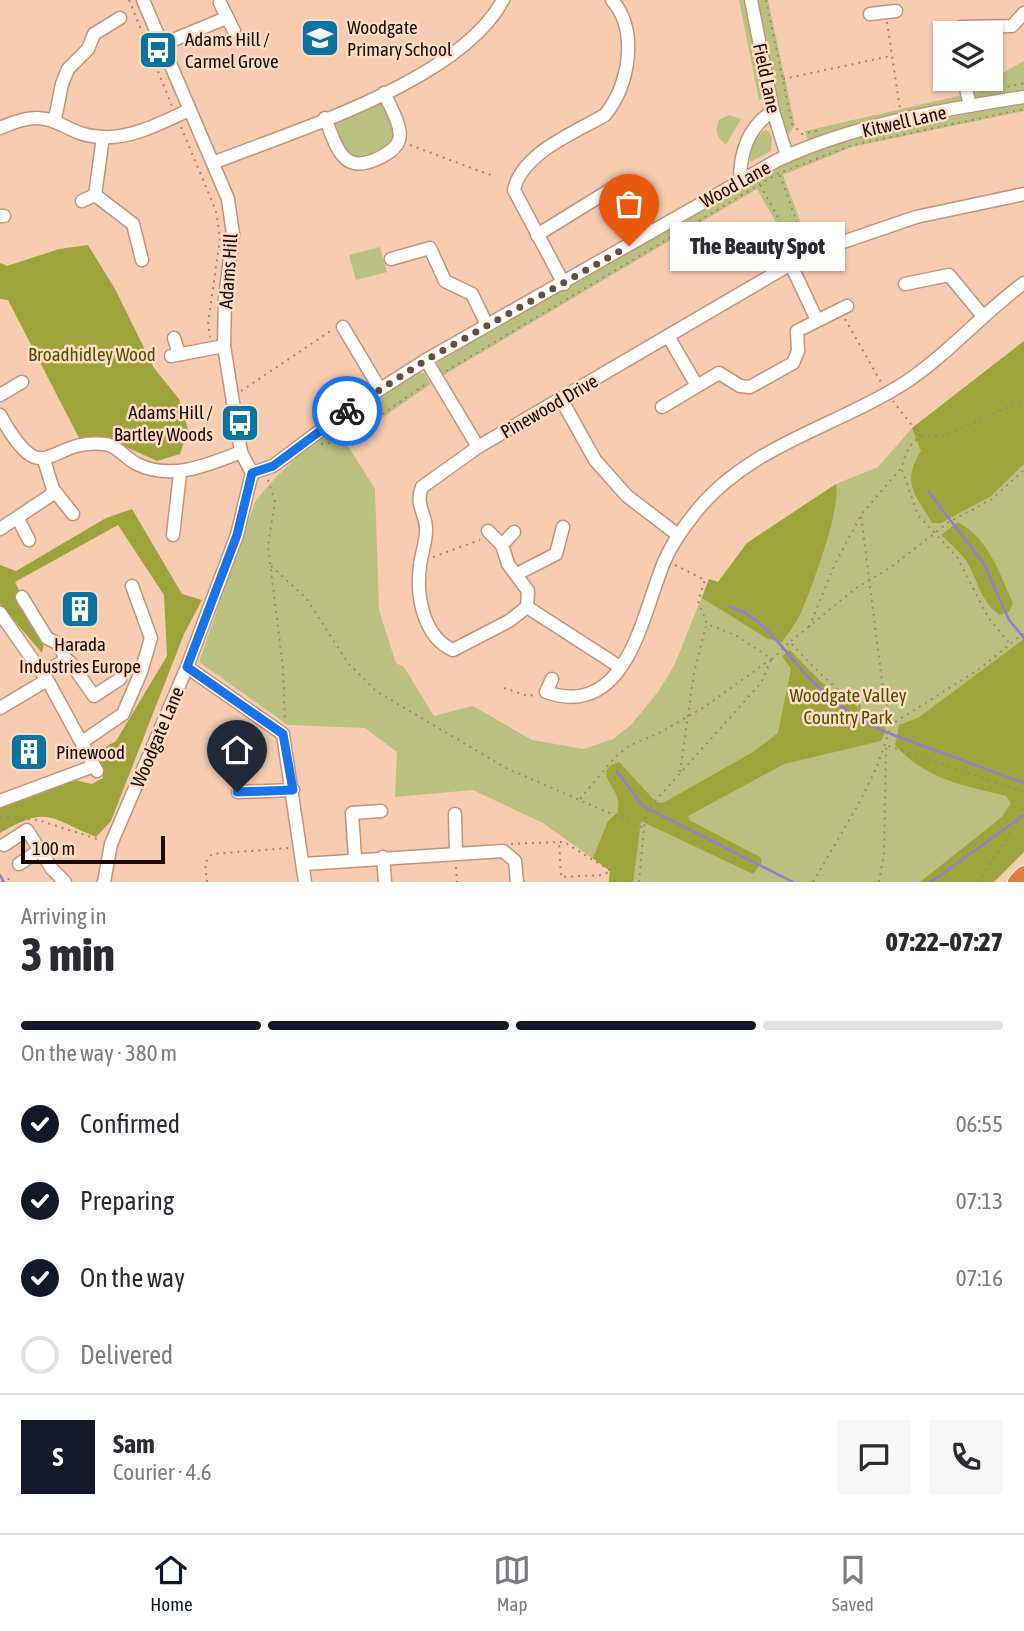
<!DOCTYPE html>
<meta charset="utf-8">
<style>
:root{--surface:#fff;--page:#f7f7f7;--text:#2b2b33;--muted:#7c7c81;--line:#e1e1e2;--accent:#111827}
body{margin:0;font-family:"Asap Condensed",sans-serif;background:var(--page);color:var(--text);height:100vh;display:flex;flex-direction:column;font-size:26px;white-space:nowrap}
*{box-sizing:border-box;margin:0}
p{font-size:23px;color:var(--muted)}
.icon{flex:none;width:38px;height:38px;fill:none;stroke:currentColor;stroke-width:2;stroke-linecap:round;stroke-linejoin:round}
.map{position:relative;height:882px;overflow:hidden}
.details{display:flex;flex-direction:column;background:var(--surface);flex:1}
.details>*{flex:none}
.tools{position:absolute;left:933px;top:21px;display:grid;gap:14px}
.tools a{display:grid;place-items:center;width:70px;height:70px;border-radius:0px;background:var(--surface);box-shadow:0 2px 5px #0004;font-size:35px}
.scale{position:absolute;left:21px;bottom:18px;width:144px;box-sizing:border-box;padding-left:7px;border:4px solid #190b03;border-top:0;font-size:19px;line-height:24px;white-space:nowrap;color:#190b03;-webkit-text-stroke:5px #fedbc5;paint-order:stroke}
.pin{position:absolute;display:grid;place-items:center;width:60px;height:60px;color:#fff;margin:-72px -30px;border-radius:50% 50% 50% 0;rotate:-45deg;box-shadow:0 0 7px #0007}
.pin .icon{rotate:45deg}
.courier{position:absolute;display:grid;place-items:center;width:70px;height:70px;margin:-35px;border:5px solid #1a73e8;border-radius:50%;background:#fff;color:#222;box-shadow:0 2px 9px #0007}
.bubble{position:absolute;height:49px;border-radius:0px;background:var(--surface);box-shadow:0 2px 5px #0004;font-size:23px;font-weight:800;line-height:49px;text-align:center}
.summary em{font-style:normal;font-weight:800}
.summary div{display:flex;flex-direction:column-reverse}
.summary{display:flex;align-items:center;justify-content:space-between;height:119px;padding:0 21px}
h1{font-size:46px;font-weight:800;line-height:52px}
.bar{display:grid;grid-template-columns:repeat(4,1fr);gap:10px 7px;align-content:center;height:84px;padding:0 21px}
.bar i{height:9px;border-radius:5px;background:var(--line)}
.bar .active{background:var(--accent)}
.bar p{grid-column:span 4}
.line{display:flex;align-items:center;gap:18px;padding:0 21px;border-top:2px solid var(--line)}
.line div{flex:1}
.round{display:grid;place-items:center;flex:none;width:74px;height:74px;border-radius:0px;background:var(--page)}
ol{padding:0 21px;list-style:none}
li{display:flex;align-items:center;gap:21px;height:77px}
li p{margin-inline-start:auto}
li .icon{padding:7px;border-radius:50%;background:var(--accent);color:#fff;stroke-width:4}
li:last-child{color:var(--muted)}
li i{width:38px;height:38px;border:4px solid var(--line);border-radius:50%}
.dock{display:flex;justify-content:space-around;align-items:center;height:98px;border-top:2px solid var(--line);background:var(--surface);font-size:19px;color:var(--muted)}
.dock a{display:grid;justify-items:center;gap:4px}
.dock .active{color:var(--accent)}
.map>svg:first-child{display:block}
.green{fill:#b9c080}
.forest{fill:#9ca43b}
.lines{fill:none;stroke-linecap:round;stroke-linejoin:round}
.stream{stroke:#927dd3;stroke-width:2.5}
.minor-casing{stroke:#bf967c;stroke-width:15}
.highway-casing{stroke:#fff;stroke-width:20}
.path{stroke:#a48470;stroke-width:2;stroke-dasharray:2 5;stroke-linecap:butt}
.minor{stroke:#fff;stroke-width:12}
.highway{stroke:#df813e;stroke-width:18}
.done{stroke:#674f40;stroke-width:7;stroke-dasharray:0 12.6}
.route{stroke:#1a73e8;stroke-width:9}
.labels{text-anchor:middle;stroke-width:5;stroke-linejoin:round;paint-order:stroke}
.poi-label{font-size:19px;fill:#190b03;stroke:#fedbc5;text-anchor:start}
.street-label{font-size:19px;fill:#190b03;stroke:#fedbc5}
.park-label{font-size:19px;fill:#4e5200;stroke:#fedbc5}
</style>
<div class="map">
<svg width="1024" height="882" viewBox="0 0 1024 882">
<rect width="100%" height="100%" fill="#f7ccb1"/>
<g class="green">
<path d="M 739,0 L 747,0 L 766,99 L 759,100 Z"/>
<path d="M 756,0 L 768,0 L 795,125 L 788,135 L 785,134 Z"/>
<path d="M 1024,61 L 1024,94 L 932,109 L 808,140 L 805,131 L 989,89 L 1002,73 Z"/>
<path d="M 382,98 L 396,132 L 396,141 L 365,162 L 343,152 L 329,120 Z"/>
<path d="M 1024,103 L 1024,111 L 852,147 L 783,175 L 810,247 L 795,255 L 757,189 L 442,376 L 437,365 L 441,357 L 782,164 L 808,152 L 857,136 Z"/>
<path d="M 729,115 L 741,119 L 726,145 C 717,137 714,132 719,120 Z"/>
<path d="M 768,130 L 772,137 L 771,151 L 750,162 L 751,147 L 763,131 Z"/>
<path d="M 380,247 L 387,272 L 356,280 L 349,255 Z"/>
<path d="M 1024,341 L 1024,826 L 968,882 L 609,882 L 610,871 L 543,823 L 473,790 L 395,797 L 397,752 L 365,728 L 288,725 L 199,662 L 255,502 C 297,447 361,408 418,373 L 424,373 L 431,384 L 346,443 L 375,489 L 379,610 L 396,663 L 404,667 L 434,716 L 473,706 L 532,740 L 584,749 L 613,739 L 631,725 L 658,692 L 674,666 L 709,579 L 718,582 L 747,543 L 836,484 L 878,467 L 912,428 Z"/>
</g>
<g class="forest">
<path d="M 88,245 L 115,289 L 154,368 L 179,399 L 188,430 L 180,454 L 157,461 L 104,437 L 79,438 L 8,300 L 0,299 L 0,263 L 7,266 L 59,249 Z"/>
<path d="M 1024,341 L 1024,464 L 991,496 L 941,523 L 932,523 C 915,494 901,483 921,451 L 912,428 Z"/>
<path d="M 836,484 C 841,508 813,585 802,610 C 798,621 789,632 782,642 L 768,639 L 702,598 L 709,579 L 718,582 L 747,543 Z"/>
<path d="M 132,509 L 182,594 L 202,600 L 184,634 L 111,821 L 96,837 C 49,818 48,805 0,833 L 0,807 L 37,788 L 70,779 L 92,784 L 103,778 L 98,751 L 116,741 L 167,656 L 164,595 L 118,525 L 15,582 L 44,642 L 42,653 L 0,604 L 0,565 L 16,571 L 106,518 Z"/>
<path d="M 958,522 C 989,539 999,573 1013,603 L 1009,612 L 1000,615 C 980,603 978,578 965,559 C 958,550 949,542 941,535 Z"/>
<path d="M 1024,639 L 1024,852 L 994,882 L 920,882 L 1002,817 L 1011,803 L 1006,796 C 963,785 926,780 895,745 L 899,725 L 918,718 Z"/>
<path d="M 790,650 L 821,682 L 881,722 L 886,730 L 881,741 L 784,764 L 688,816 L 689,820 L 760,857 L 762,862 L 753,874 L 641,821 L 633,882 L 609,882 L 610,871 L 593,858 L 608,821 L 618,812 C 618,808 619,804 618,800 C 616,787 592,770 619,762 L 656,802 L 663,803 L 753,752 L 778,733 L 791,669 L 782,656 Z"/>
</g>
<g class="lines">
<g class="stream">
<path d="M 928,491 L 984,564 L 1009,620 L 1024,638"/>
<path d="M 728,606 C 764,615 787,656 812,681 C 833,702 860,721 888,733"/>
<path d="M 891,734 L 1024,783"/>
<path d="M 616,770 L 643,806 L 793,882"/>
<path d="M 0,875 L 4,882"/>
<path d="M 931,882 L 1024,815"/>
</g>
<g class="minor-casing">
<g id="minor">
<path d="M 143,0 L 228,199 L 233,234 L 225,298 L 224,346 L 241,452 L 252,473"/>
<path d="M 751,0 L 773,111 L 787,156"/>
<path d="M 220,3 L 234,31"/>
<path d="M 870,14 L 896,11"/>
<path d="M 955,33 L 960,27 L 1012,26 L 1024,13"/>
<path d="M 161,45 L 226,18"/>
<path d="M 964,79 L 970,106"/>
<path d="M 325,118 C 337,147 342,176 379,158 C 387,154 396,149 399,140 C 403,126 389,105 384,93"/>
<path d="M 55,119 L 62,84 L 68,69 L 88,49 L 94,34 L 120,18"/>
<path d="M 0,128 C 59,102 56,135 102,137 C 132,139 163,122 189,110"/>
<path d="M 103,137 L 95,195 L 133,224 L 142,260"/>
<path d="M 213,163 C 296,130 460,81 503,0"/>
<path d="M 740,180 C 740,152 748,127 773,111"/>
<path d="M 82,201 L 95,195"/>
<path d="M 0,216 L 4,216"/>
<path d="M 537,235 L 618,185 L 625,189 L 650,233"/>
<path d="M 391,259 L 430,248 L 445,281 L 472,294 L 487,325"/>
<path d="M 790,263 L 817,320"/>
<path d="M 564,284 L 514,190 C 522,153 574,133 605,115 C 629,85 639,31 612,0"/>
<path d="M 905,284 L 949,275 L 982,315"/>
<path d="M 343,327 L 380,389"/>
<path d="M 668,336 L 697,386"/>
<path d="M 174,338 L 179,354"/>
<path d="M 171,356 L 224,346"/>
<path d="M 426,360 L 478,447"/>
<path d="M 0,395 L 22,382"/>
<path d="M 561,399 L 595,460 L 627,496 L 678,535"/>
<path d="M 662,407 L 719,373 L 740,386 L 750,387 L 793,363 L 798,351 L 797,331 L 847,306"/>
<path d="M 0,415 C 45,496 47,437 105,444 C 117,445 126,459 137,464 C 171,481 208,465 241,452"/>
<path d="M 252,473 L 273,466 L 349,409 L 426,360 L 776,161 C 852,125 941,110 1024,97"/>
<path d="M 53,489 L 73,514"/>
<path d="M 18,519 L 29,540"/>
<path d="M 0,529 L 51,495 L 53,489 L 44,460"/>
<path d="M 488,531 L 502,545 L 508,564 L 528,591 L 527,607"/>
<path d="M 173,535 L 180,473"/>
<path d="M 502,545 L 514,532"/>
<path d="M 517,574 L 556,554 L 563,527"/>
<path d="M 22,597 L 47,638 L 59,644 L 66,660"/>
<path d="M 0,613 L 49,683 L 97,771"/>
<path d="M 187,667 L 283,734 L 305,882"/>
<path d="M 620,667 L 527,607 L 509,621 L 453,650 C 423,637 416,595 420,566 C 421,554 427,540 426,528 C 425,512 415,504 422,487 L 478,447 L 808,254 L 916,217 L 1024,194"/>
<path d="M 42,673 L 66,660 L 70,662 L 94,696 L 120,679"/>
<path d="M 552,679 L 546,692 C 627,720 642,615 664,562 C 672,543 683,528 695,513 C 748,445 837,427 906,382 C 948,354 983,313 1024,283"/>
<path d="M 0,708 L 47,680"/>
<path d="M 82,742 L 123,714 L 141,672 L 151,638 L 132,586"/>
<path d="M 238,792 L 293,790"/>
<path d="M 0,801 L 94,766"/>
<path d="M 455,814 L 456,852"/>
<path d="M 4,845 L 27,830 L 52,869 L 65,882"/>
<path d="M 383,857 L 385,882"/>
<path d="M 355,858 L 352,813 L 381,811"/>
<path d="M 19,864 L 40,850"/>
<path d="M 304,864 L 503,851 L 515,861 L 517,882"/>
<path d="M 104,882 L 111,844 L 187,667 L 237,535 L 252,473"/>
</g>
</g>
<g class="highway-casing">
<path id="highway" d="M 1017,882 L 1024,875"/>
</g>
<g class="path">
<path d="M 129,0 L 172,106"/>
<path d="M 766,0 L 792,124 L 802,134 L 822,130"/>
<path d="M 887,22 L 900,109"/>
<path d="M 783,79 L 891,56"/>
<path d="M 994,90 L 1024,83"/>
<path d="M 181,127 L 216,211 L 220,238 L 208,324 L 210,337"/>
<path d="M 410,145 L 493,176"/>
<path d="M 780,175 L 804,243"/>
<path d="M 760,185 L 795,248"/>
<path d="M 845,319 L 882,384"/>
<path d="M 446,371 L 779,173 L 853,145 L 1024,109"/>
<path d="M 241,391 L 332,330"/>
<path d="M 921,436 L 941,437 L 1024,400"/>
<path d="M 321,444 L 342,442 L 427,383"/>
<path d="M 902,470 L 918,515 L 957,557 L 988,617 L 1010,644"/>
<path d="M 268,480 L 275,501 L 268,546 L 283,668 L 285,723"/>
<path d="M 433,557 L 480,540"/>
<path d="M 675,565 L 705,580 L 698,601 L 707,624 L 737,636 L 772,659 L 790,642 C 820,675 851,705 892,724 L 978,670 L 1024,633"/>
<path d="M 271,566 L 306,598 L 348,663 L 376,691 L 506,768 L 644,828"/>
<path d="M 809,627 L 835,564 L 861,515 L 901,468 L 909,447 L 920,436 L 893,401"/>
<path d="M 791,641 L 855,589 L 891,567 L 949,522 L 992,499 L 1024,470"/>
<path d="M 504,688 L 528,696 L 534,695"/>
<path d="M 680,772 L 694,673 L 706,626"/>
<path d="M 580,799 L 615,757 L 629,746 L 661,732 L 706,706 L 771,659"/>
<path d="M 0,816 L 38,820 L 100,840"/>
<path d="M 511,844 L 559,842 L 564,842 L 611,871 L 602,875 L 561,877 L 559,842"/>
<path d="M 456,867 L 457,882"/>
<path d="M 1,882 L 14,877"/>
<path d="M 207,882 L 205,863 L 212,854 L 289,848"/>
<path d="M 639,882 L 645,818 L 648,809 L 761,683 L 771,660"/>
<path d="M 813,882 L 858,805 L 876,769 L 892,724 L 883,689 L 861,515"/>
<path d="M 879,882 L 884,853 L 886,745 L 1024,792"/>
<path d="M 978,882 L 1019,820 L 1024,805"/>
</g>
<use href="#minor" class="minor"/>
<use href="#highway" class="highway"/>
</g>
<g class="lines">
<path class="done" d="M 347,411 L 426,360 L 629,246"/>
<path class="route" d="M 237,792 L 293,790 L 283,734 L 187,667 L 237,535 L 252,473 L 273,466 L 347,411"/>
</g>
<defs>
<g id="school-square" transform="scale(2.0125)"><rect x="-9" y="-9" width="18" height="18" rx="4" fill="#0775a0" stroke="#fedbc5"/><path d="M0-5L7-2L0 1L-7-2ZM-4 1L0 2.5L4 1V4Q0 6-4 4Z" fill="#fff"/></g>
<g id="bus-square" transform="scale(2.0125)"><rect x="-9" y="-9" width="18" height="18" rx="4" fill="#0775a0" stroke="#fedbc5"/><path d="M-5-6H5V4H4V6H2V4H-2V6H-4V4H-5ZM-3.5-4V0h7V-4ZM-3.5 1.2v1.5H-2V1.2ZM2 1.2v1.5H3.5V1.2Z" fill="#fff"/></g>
<g id="building-square" transform="scale(2.0125)"><rect x="-9" y="-9" width="18" height="18" rx="4" fill="#0775a0" stroke="#fedbc5"/><path d="M-4-6H4V6H1V3H-1V6H-4ZM-2.5-4.3h1.7v1.8h-1.7ZM.8-4.3h1.7v1.8H.8ZM-2.5-1h1.7V.8h-1.7ZM.8-1h1.7V.8H.8Z" fill="#fff"/></g>
</defs>
<g fill-rule="evenodd">
<use href="#school-square" x="320" y="38"/>
<use href="#bus-square" x="158" y="50"/>
<use href="#bus-square" x="240" y="423"/>
<use href="#building-square" x="80" y="609"/>
<use href="#building-square" x="29" y="752"/>
</g>
<g class="labels">
<g class="poi-label">
<text x="347" y="34">Woodgate<tspan x="347" dy="22">Primary School</tspan></text>
<text x="185" y="46">Adams Hill /<tspan x="185" dy="22">Carmel Grove</tspan></text>
<text x="213" y="419" text-anchor="end">Adams Hill /<tspan x="213" dy="22">Bartley Woods</tspan></text>
<text x="80" y="651" text-anchor="middle">Harada<tspan x="80" dy="22">Industries Europe</tspan></text>
<text x="56" y="759">Pinewood</text>
</g>
<g class="street-label">
<text transform="translate(767 78) rotate(78)" y="7">Field Lane</text>
<text transform="translate(904 121) rotate(-13)" y="7">Kitwell Lane</text>
<text transform="translate(735 184) rotate(-29)" y="7">Wood Lane</text>
<text transform="translate(228 271) rotate(-86)" y="7">Adams Hill</text>
<text transform="translate(549 406) rotate(-30)" y="7">Pinewood Drive</text>
<text transform="translate(157 737) rotate(-67)" y="7">Woodgate Lane</text>
</g>
<g class="park-label">
<text x="92" y="361">Broadhidley Wood</text>
<text x="848" y="702">Woodgate Valley<tspan x="848" dy="22">Country Park</tspan></text>
</g>
</g>
</svg>
<div class="tools">
<a><svg class="icon" aria-label="layers" viewBox="0 0 24 24"><path d="M12 4l9 5-9 5-9-5zM3 14l9 5 9-5"/></svg></a>
</div>
<div class="scale">100 m</div>
<div class="pin" style="left:629px;top:246px;background:#ea580c"><svg class="icon" aria-label="bag" viewBox="0 0 24 24"><path d="M5 8h14l-1 12H6zM9 8a3 3 0 0 1 6 0"/></svg></div>
<div class="pin" style="left:237px;top:792px;background:#1f2937"><svg class="icon" aria-label="home" viewBox="0 0 24 24"><path d="M3 11l9-7 9 7M6 9v11h12V9"/></svg></div>
<div class="courier" style="left:347px;top:411px"><svg class="icon" aria-label="bike" viewBox="0 0 24 24"><circle cx="6" cy="16" r="4"/><circle cx="18" cy="16" r="4"/><path d="M6 16l4-8h5l3 8M10 8l3 8H6M13 5h3"/></svg></div>
<div class="bubble" style="left:670px;top:222px;width:175px">The Beauty Spot</div>
</div>
<section class="details">
<div class="summary"><div><h1>3 min</h1><p>Arriving in</p></div><em>07:22–07:27</em></div>
<div class="bar"><i class="active"></i><i class="active"></i><i class="active"></i><i></i><p>On the way · 380 m</p></div>
<ol>
<li><svg class="icon" aria-label="check" viewBox="0 0 24 24"><path d="M5 12l5 5 9-10"/></svg>Confirmed<p>06:55</p></li>
<li><svg class="icon" aria-label="check" viewBox="0 0 24 24"><path d="M5 12l5 5 9-10"/></svg>Preparing<p>07:13</p></li>
<li><svg class="icon" aria-label="check" viewBox="0 0 24 24"><path d="M5 12l5 5 9-10"/></svg>On the way<p>07:16</p></li>
<li><i></i>Delivered</li>
</ol>
<div class="line" style="height:126px"><b class="round" style="background:var(--accent);color:#fff">S</b><div><b>Sam</b><p>Courier · 4.6</p></div><a class="round"><svg class="icon" aria-label="chat" viewBox="0 0 24 24"><path d="M4 5h16v11H9l-5 4z"/></svg></a><a class="round"><svg class="icon" aria-label="phone" viewBox="0 0 24 24"><path d="M5 4h4l2 5-3 2q2 4 5 5l2-3 5 2v4C11 20 4 13 5 4z"/></svg></a></div>
</section>
<nav class="dock">
<a class="active"><svg class="icon" aria-label="home" viewBox="0 0 24 24"><path d="M3 11l9-7 9 7M6 9v11h12V9"/></svg>Home</a>
<a><svg class="icon" aria-label="map" viewBox="0 0 24 24"><path d="M3 6l6-2 6 2 6-2v14l-6 2-6-2-6 2zM9 4v14M15 6v14"/></svg>Map</a>
<a><svg class="icon" aria-label="saved" viewBox="0 0 24 24"><path d="M7 4h10v16l-5-4-5 4z"/></svg>Saved</a>
</nav>
